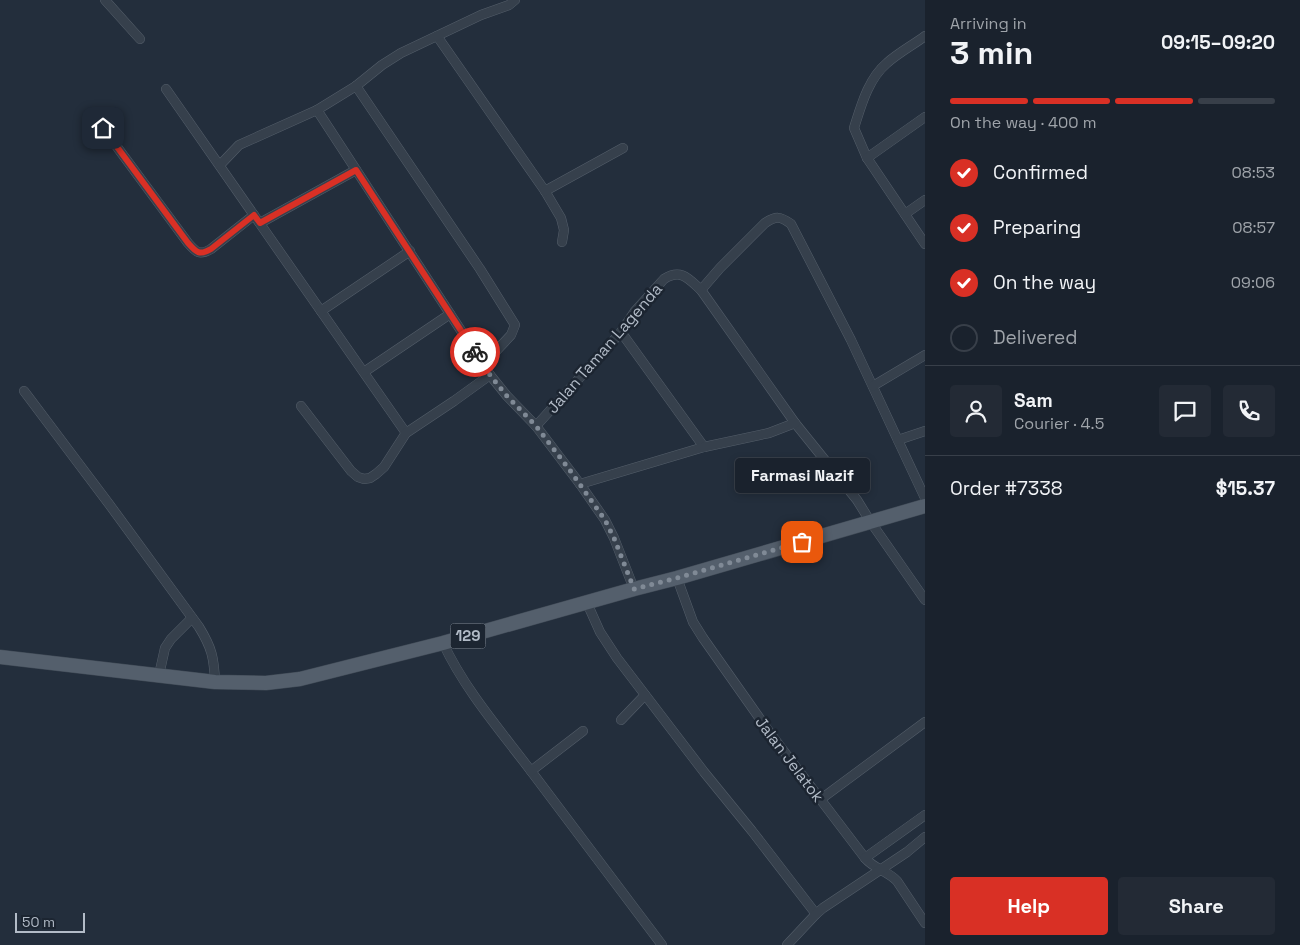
<!DOCTYPE html>
<meta charset="utf-8">
<style>
:root{--surface:#1a222d;--page:#232a35;--text:#f1f3f6;--muted:#9fa4aa;--line:#383f49;--accent:#d93025}
body{margin:0;font-family:"Space Grotesk",sans-serif;background:var(--page);color:var(--text);height:100vh;display:flex;flex-direction:column;font-size:19px;white-space:nowrap}
*{box-sizing:border-box;margin:0}
p{font-size:16px;color:var(--muted)}
.icon{flex:none;width:28px;height:28px;fill:none;stroke:currentColor;stroke-width:2;stroke-linecap:round;stroke-linejoin:round}
.map{position:relative;flex:1;overflow:hidden}
.side{display:flex;flex-direction:column;background:var(--surface);width:375px}
.side>*{flex:none}
.scale{position:absolute;left:15px;bottom:12px;width:70px;box-sizing:border-box;padding-left:5px;border:2px solid #b2bbc7;border-top:0;font-size:14px;line-height:18px;white-space:nowrap;color:#b2bbc7;-webkit-text-stroke:4px #1c2531;paint-order:stroke}
.pin{position:absolute;display:grid;place-items:center;width:42px;height:42px;color:#fff;margin:-21px;border-radius:10px;box-shadow:0 2px 8px #0006}
.courier{position:absolute;display:grid;place-items:center;width:50px;height:50px;margin:-25px;border:4px solid #d93025;border-radius:50%;background:#fff;color:#222;box-shadow:0 1px 6px #0007}
.bubble{position:absolute;height:35px;border-radius:5px;background:var(--surface);box-shadow:0 2px 8px #0003,0 0 0 1px var(--line);font-size:16px;font-weight:700;line-height:35px;text-align:center}
.head em{font-style:normal;font-weight:700}
.head div{display:flex;flex-direction:column-reverse}
.head{display:flex;align-items:center;justify-content:space-between;height:85px;padding:0 25px}
h1{font-size:32px;font-weight:700;line-height:38px}
.bar{display:grid;grid-template-columns:repeat(4,1fr);gap:8px 5px;align-content:center;height:60px;padding:0 25px}
.bar i{height:6px;border-radius:4px;background:var(--line)}
.bar .on{background:var(--accent)}
.bar p{grid-column:span 4}
.line{display:flex;align-items:center;gap:12px;padding:0 25px;border-top:1px solid var(--line)}
.line div{flex:1}
.round{display:grid;place-items:center;flex:none;width:52px;height:52px;border-radius:5px;background:var(--page)}
ol{padding:0 25px;list-style:none}
li{display:flex;align-items:center;gap:15px;height:55px}
li p{margin-inline-start:auto}
li .icon{padding:5px;border-radius:50%;background:var(--accent);color:#fff;stroke-width:4}
li:last-child{color:var(--muted)}
li i{width:28px;height:28px;border:2px solid var(--line);border-radius:50%}
.primary-button{display:flex;gap:10px;margin-top:auto;padding:10px 25px}
.primary-button a{flex:1;height:58px;border-radius:5px;background:var(--accent);color:#fff;font-size:20px;font-weight:700;line-height:58px;text-align:center}
.primary-button a+a{background:var(--page);color:var(--text)}
main{display:flex;flex:1;min-height:0}
.map>svg:first-child{display:block}
.lines{fill:none;stroke-linecap:round;stroke-linejoin:round}
.minor-casing{stroke:#545e6a;stroke-width:10}
.primary-casing{stroke:#3f4955;stroke-width:15}
.minor{stroke:#36404c;stroke-width:9}
.primary{stroke:#545f6c;stroke-width:14}
.done{stroke:#808a96;stroke-width:5;stroke-dasharray:0 9}
.route{stroke:#d93025;stroke-width:6}
.labels{text-anchor:middle;stroke-width:5;stroke-linejoin:round;paint-order:stroke}
.shield{fill:#1c2531;stroke:#858e9a;stroke-width:1}
.shield-label{font-size:15px;font-weight:bold;fill:#b2bbc7}
.street-label{font-size:16px;fill:#b2bbc7;stroke:#1c2531}
</style>
<main>
<div class="map">
<svg width="925" height="945" viewBox="0 0 925 945">
<rect width="100%" height="100%" fill="#232e3c"/>
<g class="lines">
<g class="minor-casing">
<g id="minor">
<path d="M 105,0 L 140,39"/>
<path d="M 437,36 L 545,191 L 561,218 L 564,230 L 562,242"/>
<path d="M 925,36 C 913,45 898,53 887,63 C 868,79 861,106 854,128 L 867,158 L 925,244"/>
<path d="M 356,86 L 480,269 L 515,325 L 511,335 L 483,365"/>
<path d="M 166,89 L 406,433"/>
<path d="M 317,110 L 490,375 L 507,396 L 536,426 L 580,484 L 605,520 L 614,538 L 634,589"/>
<path d="M 103,128 L 188,243 C 196,252 199,256 211,249 L 254,215"/>
<path d="M 867,158 L 925,117"/>
<path d="M 220,165 L 239,145 L 317,110 L 356,86 L 382,65 L 401,53 L 481,15 L 509,5 L 515,0"/>
<path d="M 545,191 L 623,148"/>
<path d="M 905,214 L 925,200"/>
<path d="M 260,223 L 356,170"/>
<path d="M 701,290 L 720,268 L 765,223 C 776,216 780,216 791,224 L 851,340 L 925,498"/>
<path d="M 321,311 L 410,251"/>
<path d="M 621,332 L 704,447"/>
<path d="M 364,372 L 450,314"/>
<path d="M 873,386 L 925,355"/>
<path d="M 24,391 L 109,504 L 199,627 C 212,648 214,658 215,682"/>
<path d="M 301,406 L 351,471 L 358,477 L 364,479 L 370,478 L 376,474 L 384,467 L 406,433 L 454,401 L 490,375"/>
<path d="M 536,426 L 621,332 L 635,311 L 664,279 C 681,268 689,279 701,290 L 795,423 L 857,500 L 870,521 L 925,600"/>
<path d="M 898,440 L 925,431"/>
<path d="M 580,484 L 704,447 L 769,433 L 795,423"/>
<path d="M 677,578 L 693,622 L 703,638 L 770,733 L 865,858 C 874,869 888,871 897,881 L 925,923"/>
<path d="M 587,603 L 600,632 L 617,658 L 704,772 L 752,831 L 816,914"/>
<path d="M 443,643 C 465,690 500,730 531,771 C 575,829 618,887 662,945"/>
<path d="M 159,675 L 165,648 L 171,639 L 192,618"/>
<path d="M 621,720 L 645,695"/>
<path d="M 531,771 L 583,731"/>
<path d="M 821,799 L 925,722"/>
<path d="M 865,858 L 925,815"/>
<path d="M 787,945 L 816,914 L 823,908 L 907,852 L 925,837"/>
</g>
</g>
<g class="primary-casing">
<path id="primary" d="M 0,657 L 215,682 L 266,683 L 300,679 L 443,643 L 634,589 L 677,578 L 925,506"/>
</g>
<use href="#minor" class="minor"/>
<use href="#primary" class="primary"/>
</g>
<g class="lines">
<path class="done" d="M 475,352 L 490,375 L 507,396 L 536,426 L 569,469 L 605,520 L 614,538 L 634,589 L 677,578 L 802,542"/>
<path class="route" d="M 103,128 L 188,243 C 196,252 199,256 211,249 L 254,215 L 260,223 L 356,170 L 475,352"/>
</g>
<g class="labels">
<rect class="shield" x="450.5" y="623.5" width="35" height="25" rx="4"/>
<g class="shield-label">
<text x="468" y="641">129</text>
</g>
<g class="street-label">
<text transform="translate(604 348) rotate(-49)" y="6">Jalan Taman Lagenda</text>
<text transform="translate(790 759) rotate(53)" y="6">Jalan Jelatok</text>
</g>
</g>
</svg>
<div class="scale">50 m</div>
<div class="pin" style="left:802px;top:542px;background:#ea580c"><svg class="icon" aria-label="bag" viewBox="0 0 24 24"><path d="M5 8h14l-1 12H6zM9 8a3 3 0 0 1 6 0"/></svg></div>
<div class="pin" style="left:103px;top:128px;background:#1f2937"><svg class="icon" aria-label="home" viewBox="0 0 24 24"><path d="M3 11l9-7 9 7M6 9v11h12V9"/></svg></div>
<div class="courier" style="left:475px;top:352px"><svg class="icon" aria-label="bike" viewBox="0 0 24 24"><circle cx="6" cy="16" r="4"/><circle cx="18" cy="16" r="4"/><path d="M6 16l4-8h5l3 8M10 8l3 8H6M13 5h3"/></svg></div>
<div class="bubble" style="left:735px;top:458px;width:135px">Farmasi Nazif</div>
</div>
<section class="side">
<div class="head"><div><h1>3 min</h1><p>Arriving in</p></div><em>09:15–09:20</em></div>
<div class="bar"><i class="on"></i><i class="on"></i><i class="on"></i><i></i><p>On the way · 400 m</p></div>
<ol>
<li><svg class="icon" aria-label="check" viewBox="0 0 24 24"><path d="M5 12l5 5 9-10"/></svg>Confirmed<p>08:53</p></li>
<li><svg class="icon" aria-label="check" viewBox="0 0 24 24"><path d="M5 12l5 5 9-10"/></svg>Preparing<p>08:57</p></li>
<li><svg class="icon" aria-label="check" viewBox="0 0 24 24"><path d="M5 12l5 5 9-10"/></svg>On the way<p>09:06</p></li>
<li><i></i>Delivered</li>
</ol>
<div class="line" style="height:90px"><a class="round"><svg class="icon" aria-label="person" viewBox="0 0 24 24"><circle cx="12" cy="8" r="4"/><path d="M4 21q1-7 8-7t8 7"/></svg></a><div><b>Sam</b><p>Courier · 4.5</p></div><a class="round"><svg class="icon" aria-label="chat" viewBox="0 0 24 24"><path d="M4 5h16v11H9l-5 4z"/></svg></a><a class="round"><svg class="icon" aria-label="phone" viewBox="0 0 24 24"><path d="M5 4h4l2 5-3 2q2 4 5 5l2-3 5 2v4C11 20 4 13 5 4z"/></svg></a></div>
<div class="line" style="height:65px"><div>Order #7338</div><b>$15.37</b></div>
<div class="primary-button"><a>Help</a><a>Share</a></div>
</section>
</main>
